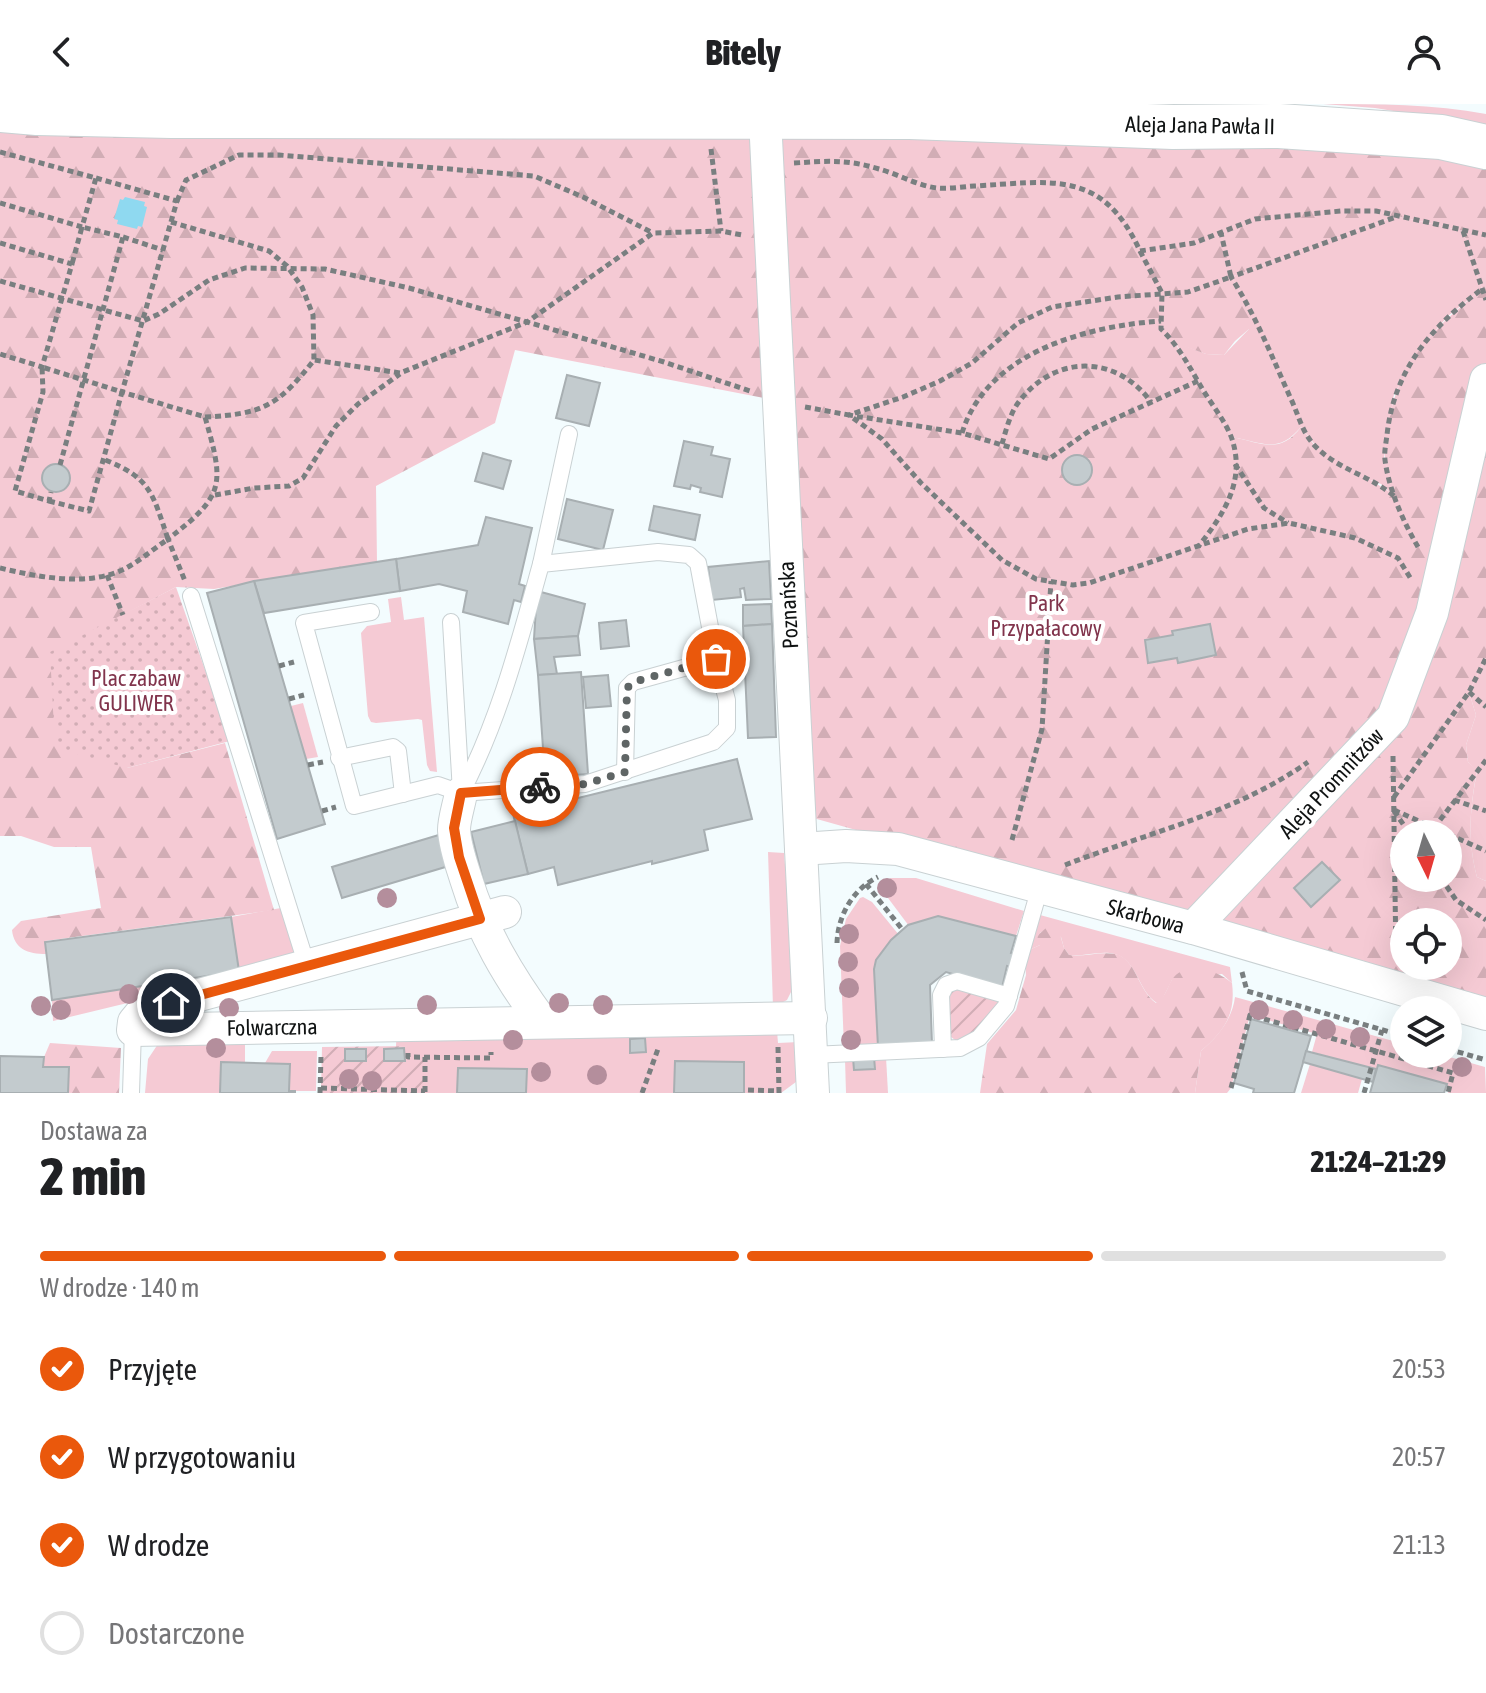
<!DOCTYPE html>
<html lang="pl">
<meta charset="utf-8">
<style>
:root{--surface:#fff;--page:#f6f6f6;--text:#202124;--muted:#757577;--line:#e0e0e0;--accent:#ea580c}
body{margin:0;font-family:"Asap Condensed",sans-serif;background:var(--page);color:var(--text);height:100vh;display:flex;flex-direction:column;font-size:30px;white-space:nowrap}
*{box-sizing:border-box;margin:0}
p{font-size:26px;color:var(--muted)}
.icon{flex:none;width:44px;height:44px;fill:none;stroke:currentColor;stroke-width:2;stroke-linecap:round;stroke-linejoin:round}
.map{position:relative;height:989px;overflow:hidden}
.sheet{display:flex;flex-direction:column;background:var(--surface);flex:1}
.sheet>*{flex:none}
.needle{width:52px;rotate:175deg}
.fabs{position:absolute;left:1390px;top:716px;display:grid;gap:16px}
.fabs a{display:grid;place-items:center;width:72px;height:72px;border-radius:50%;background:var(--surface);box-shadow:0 8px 32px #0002;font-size:40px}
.pin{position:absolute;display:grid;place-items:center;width:68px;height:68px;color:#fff;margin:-34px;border:4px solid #fff;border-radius:50%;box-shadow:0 2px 8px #0007}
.courier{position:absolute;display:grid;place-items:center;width:80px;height:80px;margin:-40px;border:6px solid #ea580c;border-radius:50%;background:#fff;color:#222;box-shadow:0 2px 10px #0007}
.summary em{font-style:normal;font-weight:800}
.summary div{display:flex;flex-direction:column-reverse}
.summary{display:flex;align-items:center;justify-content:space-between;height:136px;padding:0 40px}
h1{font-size:52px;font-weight:800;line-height:60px}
.bar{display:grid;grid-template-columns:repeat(4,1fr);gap:12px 8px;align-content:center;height:96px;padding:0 40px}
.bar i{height:10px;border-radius:6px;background:var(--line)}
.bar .active{background:var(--accent)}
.bar p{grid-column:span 4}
ol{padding:0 40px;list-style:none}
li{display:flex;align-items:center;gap:24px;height:88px}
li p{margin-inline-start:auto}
li .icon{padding:8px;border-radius:50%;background:var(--accent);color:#fff;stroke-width:4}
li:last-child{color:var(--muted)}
li i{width:44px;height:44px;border:4px solid var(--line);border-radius:50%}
header{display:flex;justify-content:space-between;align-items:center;height:104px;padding:0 40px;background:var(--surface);font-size:36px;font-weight:800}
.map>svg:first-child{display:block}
.grass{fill:#f5cad4}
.forest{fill:url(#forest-firs);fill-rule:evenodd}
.park{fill:url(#park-dots)}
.garden{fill:url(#garden-furrows)}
.water{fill:#8fd9f0}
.building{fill:#c3cbce;stroke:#a8afb2;stroke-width:2}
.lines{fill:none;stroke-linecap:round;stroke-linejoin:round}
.lane-casing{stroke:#c9d1d3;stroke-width:18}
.street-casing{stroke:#c9d1d3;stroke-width:34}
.secondary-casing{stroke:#c9d1d3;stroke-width:46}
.path{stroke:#797f80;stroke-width:5;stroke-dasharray:6 4;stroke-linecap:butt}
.lane{stroke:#fff;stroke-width:16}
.street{stroke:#fff;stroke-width:32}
.secondary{stroke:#fff;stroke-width:44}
.tree{fill:#b48e9c}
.done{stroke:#5f6565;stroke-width:8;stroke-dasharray:0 14.4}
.route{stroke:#ea580c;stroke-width:10}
.labels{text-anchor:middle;stroke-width:8;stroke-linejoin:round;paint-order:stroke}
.street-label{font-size:22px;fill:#101313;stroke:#fff}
.park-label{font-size:22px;fill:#81344c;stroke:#fff}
</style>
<header><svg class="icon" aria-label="back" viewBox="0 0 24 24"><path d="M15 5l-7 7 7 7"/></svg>Bitely<svg class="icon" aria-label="person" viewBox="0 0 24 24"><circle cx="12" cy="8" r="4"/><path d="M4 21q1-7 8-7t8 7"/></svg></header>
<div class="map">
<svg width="1486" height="989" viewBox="0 0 1486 989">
<defs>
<pattern id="forest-firs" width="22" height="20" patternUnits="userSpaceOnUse" patternTransform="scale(2)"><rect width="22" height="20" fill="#f5cad4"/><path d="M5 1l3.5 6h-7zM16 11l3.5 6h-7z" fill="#d1adb5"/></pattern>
<pattern id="park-dots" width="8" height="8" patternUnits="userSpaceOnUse" patternTransform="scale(2)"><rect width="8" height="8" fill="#f5cad4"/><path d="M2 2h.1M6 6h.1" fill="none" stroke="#d1adb5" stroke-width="1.8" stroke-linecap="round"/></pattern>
<pattern id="garden-furrows" width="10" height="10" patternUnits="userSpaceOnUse" patternTransform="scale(2)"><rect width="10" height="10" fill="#f5cad4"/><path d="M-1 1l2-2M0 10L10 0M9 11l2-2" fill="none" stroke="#d1adb5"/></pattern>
</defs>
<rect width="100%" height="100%" fill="#f3fcfe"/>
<g class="grass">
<path d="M 1323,0 C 1377,0 1434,0 1486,10 L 1486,22 L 1375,4 Z"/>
<path d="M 1397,112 L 1463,127 L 1482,185 L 1448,212 L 1428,235 L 1394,290 L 1384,353 L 1394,392 L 1381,380 L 1331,361 L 1301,323 C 1277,351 1263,338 1231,333 L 1175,238 L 1206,250 L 1224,251 L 1249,225 L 1249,202 L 1231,173 Z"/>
<path d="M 401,493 L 404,516 L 424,513 L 437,668 L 430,667 L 427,661 L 422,616 L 418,615 L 376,619 L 371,618 L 368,612 L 361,529 L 367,522 L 391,518 L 388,495 Z"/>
<path d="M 1486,554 L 1486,777 L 1477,773 C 1467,735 1470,705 1477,667 L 1468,658 L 1466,641 L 1476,611 L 1469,588 Z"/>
<path d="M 303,599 L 318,653 L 306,655 L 291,602 Z"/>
<path d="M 768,748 L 784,749 L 795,880 L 787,896 L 773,903 Z"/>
<path d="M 891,774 L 916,774 L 1024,807 L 1016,832 L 938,812 L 909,822 L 882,786 L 884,778 Z"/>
<path d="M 863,793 L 872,798 L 899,831 L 878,943 L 844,944 L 840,842 L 846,815 L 860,794 Z"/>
<path d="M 281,804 L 297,854 L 239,872 L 53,917 L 52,896 L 238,867 L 231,813 Z"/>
<path d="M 1040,811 L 1230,863 L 1232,879 L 1222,870 L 1172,876 L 1162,896 L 1157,899 C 1138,887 1137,856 1115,850 C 1100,846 1084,853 1069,851 L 1064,844 L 1061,833 L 1043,827 L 1040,829 L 1040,841 L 1029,846 Z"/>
<path d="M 1235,893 L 1404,940 L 1404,950 L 1439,950 L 1485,963 L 1486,989 L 1448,989 L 1449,982 L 1378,961 L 1376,965 L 1312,948 L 1317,930 L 1250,911 L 1231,984 L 1227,989 L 1195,989 L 1201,947 C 1218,932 1232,916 1235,893 Z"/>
<path d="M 776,915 L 778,939 L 799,938 L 800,975 L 781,989 L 425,989 L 425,953 L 408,953 L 408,942 L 396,942 L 397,921 Z"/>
<path d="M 245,931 L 245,959 L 221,958 L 220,989 L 145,989 L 148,955 L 162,934 Z"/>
<path d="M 272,947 L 317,947 L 316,987 L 289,987 L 290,960 L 265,959 Z"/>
<path d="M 886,953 L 888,989 L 846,989 L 845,955 Z"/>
<path d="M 1310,960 L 1362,975 L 1358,989 L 1301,989 Z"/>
</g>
<g class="forest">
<path d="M 0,18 L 1372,33 L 1486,52 L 1486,554 L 1469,588 L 1476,611 L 1466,641 L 1468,658 L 1477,666 C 1470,705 1467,735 1477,773 L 1486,777 L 1486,903 L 799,710 L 779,297 L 515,246 L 495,319 L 376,382 L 377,458 L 214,485 L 176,483 L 123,511 L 127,664 L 225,639 L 274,806 L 45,837 L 46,850 C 28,850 14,845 12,826 L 21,817 L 101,804 L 91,743 L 54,743 L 21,732 L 0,732 ZM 1397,112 L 1463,127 L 1482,185 C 1432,225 1394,263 1387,330 C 1386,338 1384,347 1385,354 C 1386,366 1391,379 1393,390 L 1359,369 L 1338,362 L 1315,342 L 1301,323 C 1279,352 1261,338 1231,333 L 1175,239 L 1206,250 L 1224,251 L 1235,237 L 1249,225 L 1249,202 L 1231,173 ZM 1404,730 L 1448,730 L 1448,774 L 1404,774 ZM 1404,818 L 1448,818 L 1448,862 L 1404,862 Z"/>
<path d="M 1046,824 L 1059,827 L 1064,844 L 1069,851 C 1084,853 1100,847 1115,850 C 1136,854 1138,887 1156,899 C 1167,893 1167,881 1174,873 C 1189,856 1218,867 1232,879 C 1236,911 1224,927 1201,947 L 1195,989 L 980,989 L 987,940 L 1016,906 L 1026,871 L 1025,857 L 1029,846 L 1040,841 L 1037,832 Z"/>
<path d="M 50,939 L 121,944 L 119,989 L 68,989 L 69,963 L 43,963 L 44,953 Z"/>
</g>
<path class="park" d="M 176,483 L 230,637 L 127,664 L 55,644 L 50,548 Z"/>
<g class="garden">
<path d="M 954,883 L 1002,895 L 983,922 L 958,938 L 951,933 C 950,916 944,898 954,883 Z"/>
<path d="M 408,942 L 408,953 L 425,953 L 425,989 L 321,989 L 322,943 Z"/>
</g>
<path class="water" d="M 125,93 L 145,98 L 144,102 L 147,103 L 142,123 L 138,122 L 137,125 L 117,120 L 118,116 L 114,115 L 120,95 L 123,96 Z"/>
<g class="building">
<path d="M 567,271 L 600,279 L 589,322 L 556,314 Z"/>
<path d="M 684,337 L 713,343 L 711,351 L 730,355 L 722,393 L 700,388 L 701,384 L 691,381 L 690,385 L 674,382 Z"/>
<path d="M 483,349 L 511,357 L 503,385 L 475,377 Z"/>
<circle cx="1077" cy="366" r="15"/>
<circle cx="56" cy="374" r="14"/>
<path d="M 567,395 L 613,406 L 603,446 L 558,435 Z"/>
<path d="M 654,402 L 700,411 L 695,436 L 649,426 Z"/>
<path d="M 486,413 L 532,424 L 519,480 L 525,482 L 521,498 L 514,496 L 508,520 L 463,508 L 467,487 L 439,480 L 400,487 L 396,455 L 478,441 Z"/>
<path d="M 396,455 L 400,487 L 264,509 L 254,477 Z"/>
<path d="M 769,457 L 771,495 L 746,496 L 744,484 L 740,485 L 741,493 L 712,496 L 708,463 Z"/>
<path d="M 254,477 L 325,720 L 277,735 L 207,489 Z"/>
<path d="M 541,488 L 585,500 L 578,532 L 534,535 L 536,503 Z"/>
<path d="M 771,500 L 772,520 L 743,522 L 743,501 Z"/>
<path d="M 626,516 L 629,542 L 601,545 L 599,519 Z"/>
<path d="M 772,520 L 776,633 L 748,634 L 743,522 Z"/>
<path d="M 1210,520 L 1216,551 L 1178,559 L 1177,554 L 1148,559 L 1145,536 L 1173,531 L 1172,527 Z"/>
<path d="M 578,532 L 580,551 L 554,553 L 557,570 L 538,571 L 534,535 Z"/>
<path d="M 581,568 L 588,670 L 545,673 L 538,571 Z"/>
<path d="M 608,571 L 611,602 L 586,604 L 583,573 Z"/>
<path d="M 737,655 L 752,715 L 704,726 L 708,746 L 652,760 L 652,757 L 558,781 L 554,763 L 528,770 L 513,710 Z"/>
<path d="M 515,717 L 528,770 L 484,780 L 471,728 Z"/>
<path d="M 442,730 L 452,761 L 342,794 L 332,763 Z"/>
<path d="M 1322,758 L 1340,776 L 1311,803 L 1294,784 Z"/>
<path d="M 938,812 L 1016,832 L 1011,849 L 1017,850 L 1013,863 L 1007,862 L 1002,884 L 946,868 L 930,881 L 932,940 L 878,943 L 874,865 L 876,856 L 891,836 L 908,821 Z"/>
<path d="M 231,813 L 239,867 L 52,896 L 45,838 Z"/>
<path d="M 1251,915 L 1311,932 L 1294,989 L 1253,989 L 1254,985 L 1234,979 Z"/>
<path d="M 645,934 L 646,948 L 630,949 L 630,935 Z"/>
<path d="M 404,944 L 405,957 L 384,957 L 384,945 Z"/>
<rect x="345" y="945" width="21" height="12"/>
<path d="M 1306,947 L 1376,965 L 1373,978 L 1303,958 Z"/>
<path d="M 0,952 L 44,953 L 43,963 L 69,963 L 68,989 L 0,989 Z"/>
<path d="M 874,953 L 875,965 L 854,966 L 853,954 Z"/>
<path d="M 675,957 L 744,958 L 744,989 L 674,989 Z"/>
<path d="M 221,958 L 290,960 L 289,987 L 295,987 L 295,989 L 220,989 Z"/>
<path d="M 1378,961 L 1447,980 L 1444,989 L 1370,989 Z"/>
<path d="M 458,964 L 527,965 L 526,989 L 457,989 Z"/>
</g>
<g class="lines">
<g class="lane-casing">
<g id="lane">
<path d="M 541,460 L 569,330"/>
<path d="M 191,492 L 307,862"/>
<path d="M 371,508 L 304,519 L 354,702 L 438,681 L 461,689 L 585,680 L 713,638 L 727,624 L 727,596 L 716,555 L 698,459 L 689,451 L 658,448 L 541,460 C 519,539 499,617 461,689"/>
<path d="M 451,518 L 461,688"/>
<path d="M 339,654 L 393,643 L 398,647 L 403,690"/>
<path d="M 625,668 L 627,584 L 633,578 L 716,555"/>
<path d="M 943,945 L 941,891 L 946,881 L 957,877 L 1009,892"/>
<path d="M 812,951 L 960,944 L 979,934 L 1006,902 L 1040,783"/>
<path d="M 131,989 L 133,926"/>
</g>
</g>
<g class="street-casing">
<g id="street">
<path d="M 765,14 L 813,989"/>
<path d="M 461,689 C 459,701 454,715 454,726 C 455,743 461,759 466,775 C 482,828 509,873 542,918"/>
<path d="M 801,745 L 846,742 L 898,745 L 1193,824 L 1486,910"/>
<path d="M 505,808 L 144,906 L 134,918 L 133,926 L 811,914"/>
<path d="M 1193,824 L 1393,613 L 1432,509 L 1486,276"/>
</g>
</g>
<g class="secondary-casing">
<path id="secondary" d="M 0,6 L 37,9 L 171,12 L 910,13 L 1173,23 L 1279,22 L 1441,33 L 1486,43"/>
</g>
<g class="path">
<path d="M 711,45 L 721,127"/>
<path d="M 0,48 L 96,74 L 82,123 L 0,99"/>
<path d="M 794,59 C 827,57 847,55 879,65 C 898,70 918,82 937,84 C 949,85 962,83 974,82 C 1051,78 1102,64 1140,147 L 1194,139 L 1255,115 L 1341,107 L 1376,107 L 1486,131"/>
<path d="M 96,74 L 177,97 L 122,288 L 205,313 C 224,380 226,391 168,435 L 185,477"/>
<path d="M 177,97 L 186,76 L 239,51 L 279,51 L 534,72 L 583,93 L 653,129"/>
<path d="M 171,118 L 269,147 L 287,162 L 302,183 L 313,211 L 314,256"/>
<path d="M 1463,127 L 1486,196"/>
<path d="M 123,133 L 163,146"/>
<path d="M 0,139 L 72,160 L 42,263 L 0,250"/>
<path d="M 1140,147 L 1162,189 L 1161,225 C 1179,242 1190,264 1203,286 C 1212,301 1226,318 1232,335 C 1246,378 1223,411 1198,443"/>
<path d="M 0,177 L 143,217 L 159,210 L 209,176 L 245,164 L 325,165 L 409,184 L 527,218 L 653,129 L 721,127 L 742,131"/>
<path d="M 1198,277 L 1092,325 L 1049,355 L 962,329 L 849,311 L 903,293 L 940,277 L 972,259 L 1018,219 L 1052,203 L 1118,193 L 1188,188 L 1231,173 L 1221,129"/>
<path d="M 805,303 L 849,311 L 882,335 L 921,379 L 1002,456 L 1036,475 L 1073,481 L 1089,479 L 1248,425 L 1289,419 L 1355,434 L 1398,454 L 1411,475"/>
<path d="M 205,313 C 263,310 278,302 314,256 L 400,269 L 527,218 L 664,258 L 750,287"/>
<path d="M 962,329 C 987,248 1087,222 1161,217"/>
<path d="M 1002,340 C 1006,326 1010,310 1018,299 C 1054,250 1116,250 1151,298"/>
<path d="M 1235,360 L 1264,404 L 1288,419"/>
<path d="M 60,361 L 123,133 L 82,123 L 72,160"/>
<path d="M 215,391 L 254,384 L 289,382 L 303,374 L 336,322 L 358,300 L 400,270"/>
<path d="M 1394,392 C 1369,371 1339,366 1316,343 C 1302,329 1299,312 1291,295 C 1272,253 1256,212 1231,173 L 1396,113"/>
<path d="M 49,397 L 89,407 L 122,288 L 42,263 L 43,288 L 15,387 L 49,397 L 51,388"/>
<path d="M 1418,443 C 1403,417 1389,386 1385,356 C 1384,348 1386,339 1387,331 C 1394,266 1431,223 1482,185"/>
<path d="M 0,464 C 38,473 91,484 128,463 C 142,455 155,444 168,435 C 152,388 151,374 103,355"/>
<path d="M 107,471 L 123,511"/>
<path d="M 279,562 L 294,558"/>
<path d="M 1469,588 L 1486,603"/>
<path d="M 289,595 L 304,591"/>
<path d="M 1393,652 L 1396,854"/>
<path d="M 308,661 L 323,658"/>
<path d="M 1394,693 L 1469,588 L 1486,554"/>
<path d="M 1454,696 L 1486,707"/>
<path d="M 1394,706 L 1486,747"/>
<path d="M 322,707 L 336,703"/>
<path d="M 1394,707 L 1410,730"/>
<path d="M 1434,724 L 1486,656"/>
<path d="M 1012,736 L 1042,625 L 1051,477"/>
<path d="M 1065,761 C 1147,729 1236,709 1308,658"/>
<path d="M 1441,774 L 1456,796 L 1486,816"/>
<path d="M 866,780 L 902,825"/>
<path d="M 837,839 C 838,811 853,785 878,773"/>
<path d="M 1242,868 L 1247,887 L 1404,932"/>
<path d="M 778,943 L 779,989"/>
<path d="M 1448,945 L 1486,956"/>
<path d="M 408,949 L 408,953 L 491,954 L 491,948"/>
<path d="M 321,984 L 425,987"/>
<path d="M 1231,984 L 1250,911 L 1453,969 L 1448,989"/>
<path d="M 748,986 L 779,987"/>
<path d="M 425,988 L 425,953"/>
<path d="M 320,989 L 321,951"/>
<path d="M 642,989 L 658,945"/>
<path d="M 1364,989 L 1382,926"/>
</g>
<use href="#lane" class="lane"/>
<use href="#street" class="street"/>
<use href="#secondary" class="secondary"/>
</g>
<g class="tree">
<circle cx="887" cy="784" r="10"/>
<circle cx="387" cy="794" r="10"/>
<circle cx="849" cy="830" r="10"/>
<circle cx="848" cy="858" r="10"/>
<circle cx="849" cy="884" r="10"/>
<circle cx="129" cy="890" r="10"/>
<circle cx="559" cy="899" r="10"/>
<circle cx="427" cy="901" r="10"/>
<circle cx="603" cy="901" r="10"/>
<circle cx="41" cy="902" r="10"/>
<circle cx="229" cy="904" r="10"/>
<circle cx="61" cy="906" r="10"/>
<circle cx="1259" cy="906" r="10"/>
<circle cx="1293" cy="916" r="10"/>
<circle cx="1326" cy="925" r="10"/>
<circle cx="1360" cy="933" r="10"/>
<circle cx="513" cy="936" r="10"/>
<circle cx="851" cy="936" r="10"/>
<circle cx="216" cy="944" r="10"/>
<circle cx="1462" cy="963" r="10"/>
<circle cx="541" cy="968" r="10"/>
<circle cx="597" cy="971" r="10"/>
<circle cx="349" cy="975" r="10"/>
<circle cx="372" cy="977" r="10"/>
</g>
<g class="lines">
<path class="done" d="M 540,683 L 585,680 L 625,668 L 627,584 L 633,578 L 716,555"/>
<path class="route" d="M 171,899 L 480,815 L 459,753 L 454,724 L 461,689 L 540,683"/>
</g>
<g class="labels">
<g class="street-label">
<text transform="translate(1200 21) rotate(1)" y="8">Aleja Jana Pawła II</text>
<text transform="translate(788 501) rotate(-93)" y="8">Poznańska</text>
<text transform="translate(1331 679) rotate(-47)" y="8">Aleja Promnitzów</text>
<text transform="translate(1146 812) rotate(15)" y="8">Skarbowa</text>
<text transform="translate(272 923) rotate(-1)" y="8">Folwarczna</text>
</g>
<g class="park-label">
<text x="1046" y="507">Park<tspan x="1046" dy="25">Przypałacowy</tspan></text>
<text x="136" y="582">Plac zabaw<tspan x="136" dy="25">GULIWER</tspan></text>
</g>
</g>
</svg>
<div class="fabs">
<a><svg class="needle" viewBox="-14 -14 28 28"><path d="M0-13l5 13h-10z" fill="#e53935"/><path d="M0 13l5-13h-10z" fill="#757577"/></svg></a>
<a><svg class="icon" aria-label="locate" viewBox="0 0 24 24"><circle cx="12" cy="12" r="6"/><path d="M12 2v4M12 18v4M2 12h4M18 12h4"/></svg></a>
<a><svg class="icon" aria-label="layers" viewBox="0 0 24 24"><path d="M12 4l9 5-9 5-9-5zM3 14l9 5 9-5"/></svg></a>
</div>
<div class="pin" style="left:716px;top:555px;background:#ea580c"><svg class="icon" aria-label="bag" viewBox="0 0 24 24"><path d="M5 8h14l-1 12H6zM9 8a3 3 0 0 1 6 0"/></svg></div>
<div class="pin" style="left:171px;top:899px;background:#1f2937"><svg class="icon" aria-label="home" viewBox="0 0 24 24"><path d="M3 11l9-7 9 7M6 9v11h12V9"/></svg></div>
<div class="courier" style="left:540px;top:683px"><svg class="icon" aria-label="bike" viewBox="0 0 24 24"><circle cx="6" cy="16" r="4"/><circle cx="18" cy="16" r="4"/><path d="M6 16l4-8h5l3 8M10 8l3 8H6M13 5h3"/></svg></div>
</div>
<section class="sheet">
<div class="summary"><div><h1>2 min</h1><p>Dostawa za</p></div><em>21:24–21:29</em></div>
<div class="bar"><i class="active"></i><i class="active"></i><i class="active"></i><i></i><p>W drodze · 140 m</p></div>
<ol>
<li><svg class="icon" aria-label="check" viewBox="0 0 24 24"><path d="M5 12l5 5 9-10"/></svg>Przyjęte<p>20:53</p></li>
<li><svg class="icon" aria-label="check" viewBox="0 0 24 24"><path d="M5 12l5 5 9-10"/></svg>W przygotowaniu<p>20:57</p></li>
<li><svg class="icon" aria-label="check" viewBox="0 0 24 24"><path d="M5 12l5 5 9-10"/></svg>W drodze<p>21:13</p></li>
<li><i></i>Dostarczone</li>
</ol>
</section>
